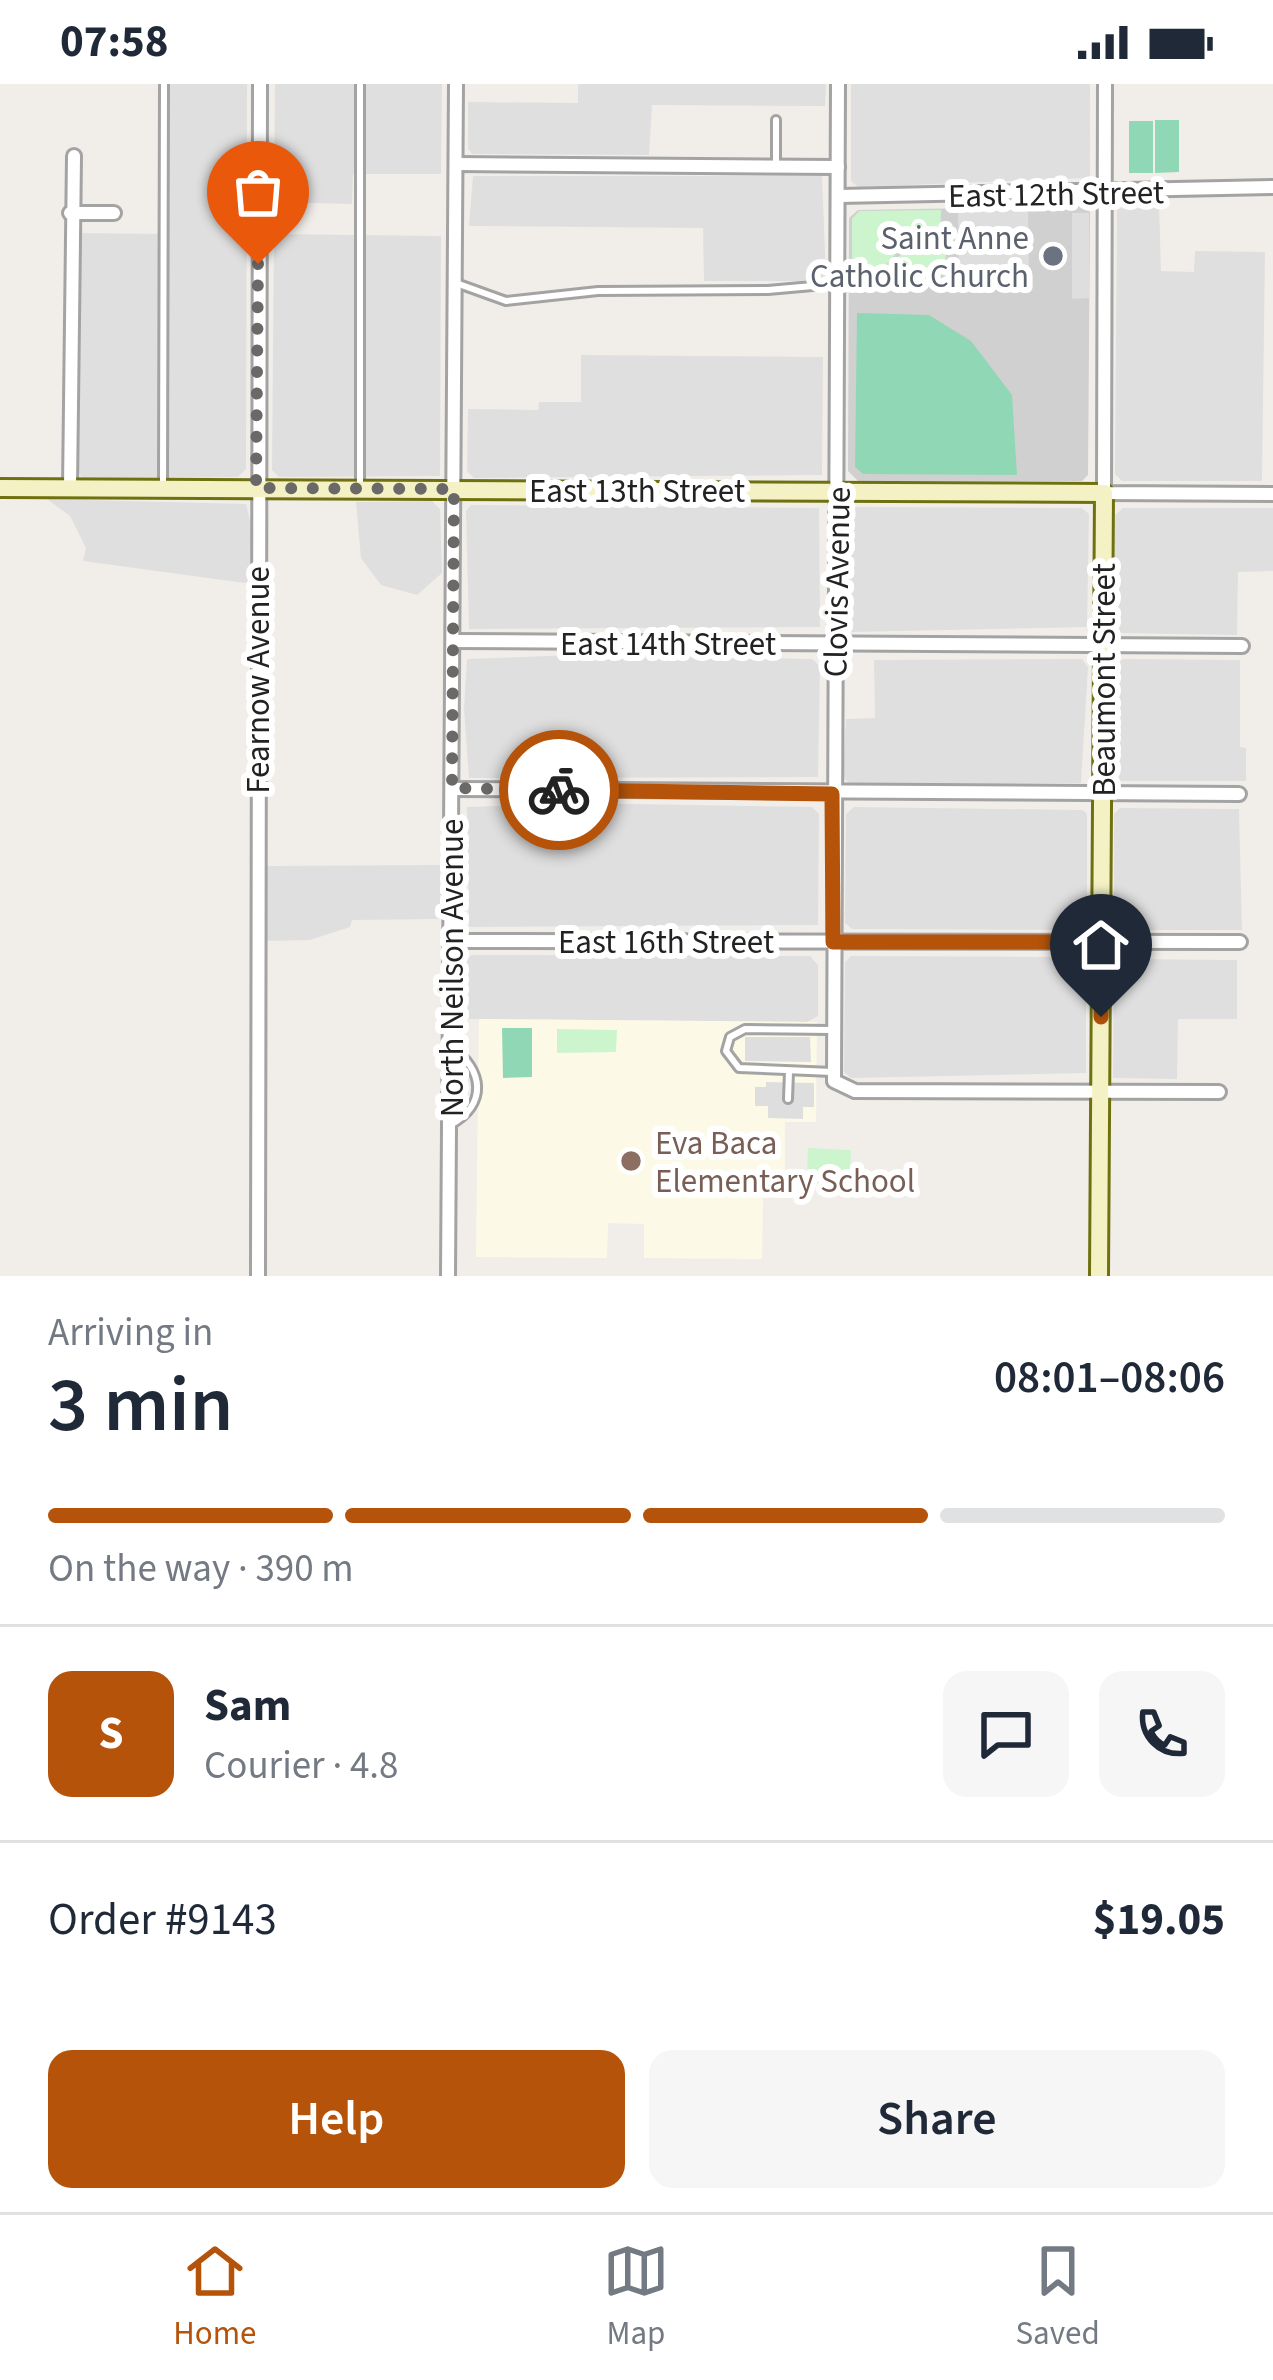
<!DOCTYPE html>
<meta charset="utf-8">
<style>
:root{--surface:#fff;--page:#f6f6f7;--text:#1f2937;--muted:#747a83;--line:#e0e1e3;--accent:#b45309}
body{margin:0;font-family:"Source Sans 3",sans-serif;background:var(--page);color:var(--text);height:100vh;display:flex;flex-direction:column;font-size:45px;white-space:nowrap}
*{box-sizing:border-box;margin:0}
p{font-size:39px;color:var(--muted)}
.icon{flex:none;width:66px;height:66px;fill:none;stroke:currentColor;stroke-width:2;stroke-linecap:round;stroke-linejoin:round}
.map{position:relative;height:1192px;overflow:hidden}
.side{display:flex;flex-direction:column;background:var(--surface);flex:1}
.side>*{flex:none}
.pin{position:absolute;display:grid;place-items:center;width:102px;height:102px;color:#fff;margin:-123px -51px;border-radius:50% 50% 50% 0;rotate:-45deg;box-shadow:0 0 12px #0007}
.pin .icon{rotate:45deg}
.courier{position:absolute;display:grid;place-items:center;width:120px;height:120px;margin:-60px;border:9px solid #b45309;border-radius:50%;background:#fff;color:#222;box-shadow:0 3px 15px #0007}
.head em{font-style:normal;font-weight:600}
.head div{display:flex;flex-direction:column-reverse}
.head{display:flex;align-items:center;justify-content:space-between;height:204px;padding:0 48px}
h1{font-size:78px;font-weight:600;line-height:90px}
.bar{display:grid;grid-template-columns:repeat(4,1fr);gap:18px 12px;align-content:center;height:144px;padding:0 48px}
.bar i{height:15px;border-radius:9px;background:var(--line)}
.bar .current{background:var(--accent)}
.bar p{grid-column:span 4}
.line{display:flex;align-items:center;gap:30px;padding:0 48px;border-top:3px solid var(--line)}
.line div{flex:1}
.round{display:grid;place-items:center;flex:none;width:126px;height:126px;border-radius:24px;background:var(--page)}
.action{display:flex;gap:24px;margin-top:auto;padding:24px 48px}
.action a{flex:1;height:138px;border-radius:24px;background:var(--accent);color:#fff;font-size:48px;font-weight:600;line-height:138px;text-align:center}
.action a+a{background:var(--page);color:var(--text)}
.status{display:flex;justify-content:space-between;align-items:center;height:84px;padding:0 60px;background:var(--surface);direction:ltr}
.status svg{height:33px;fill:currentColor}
.tab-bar{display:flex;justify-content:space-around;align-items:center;height:168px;border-top:3px solid var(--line);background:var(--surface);font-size:33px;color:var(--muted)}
.tab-bar a{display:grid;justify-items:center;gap:6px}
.tab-bar .current{color:var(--accent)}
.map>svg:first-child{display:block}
.residential{fill:#e0dfdf}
.education{fill:#fcfae7}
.religious{fill:#d0d0d0}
.park{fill:#cdf5cd}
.pitch{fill:#90d7b5}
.parking{fill:#dedede}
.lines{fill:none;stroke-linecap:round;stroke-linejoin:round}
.lane-casing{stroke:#a3a3a3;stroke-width:12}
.street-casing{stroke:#a3a3a3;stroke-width:18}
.secondary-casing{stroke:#6f7111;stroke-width:22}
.lane{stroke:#fff;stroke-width:6}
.street{stroke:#fff;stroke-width:12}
.secondary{stroke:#f4f2c4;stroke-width:16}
.done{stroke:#6a6968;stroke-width:12;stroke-dasharray:0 21.6}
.route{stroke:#b45309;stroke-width:15}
.worship-dot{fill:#6b7280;stroke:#fff;stroke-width:4.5}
.education-dot{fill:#8d6e63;stroke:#fff;stroke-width:4.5}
.labels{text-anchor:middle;stroke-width:12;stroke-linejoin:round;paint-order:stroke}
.street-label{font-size:33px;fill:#222;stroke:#fff}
.worship-label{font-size:33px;fill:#5b616d;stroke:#fff;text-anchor:end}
.education-label{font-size:33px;fill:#785e54;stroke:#fff;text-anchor:start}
</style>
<div class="status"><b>07:58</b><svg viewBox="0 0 49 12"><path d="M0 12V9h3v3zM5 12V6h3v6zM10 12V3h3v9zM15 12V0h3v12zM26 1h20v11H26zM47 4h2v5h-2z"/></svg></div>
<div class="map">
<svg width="1273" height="1192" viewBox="0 0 1273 1192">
<rect width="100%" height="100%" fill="#f1eeea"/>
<g class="residential">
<path d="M 167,0 L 247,0 L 246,385 L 238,393 L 82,395 L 77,385 L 78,149 L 168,150 Z"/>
<path d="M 275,0 L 442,0 L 441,90 L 353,90 L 352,120 L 274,118 Z"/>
<path d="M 578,0 L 826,0 L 825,22 L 652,21 L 649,71 L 472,70 L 468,65 L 468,18 L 578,19 Z"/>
<path d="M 851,0 L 1090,0 L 1090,94 L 858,103 L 851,97 Z"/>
<path d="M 473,92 L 822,92 L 826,192 L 801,197 L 704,197 L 703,144 L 469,142 Z"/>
<path d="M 1159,120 L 1161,187 L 1194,188 L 1195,167 L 1265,168 L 1262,397 L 1122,397 L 1115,390 L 1117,126 L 1126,121 Z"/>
<path d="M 274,150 L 441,152 L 440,392 L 279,393 L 272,386 Z"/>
<path d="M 581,271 L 823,273 L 822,391 L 474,394 L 467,387 L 468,325 L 538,326 L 539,318 L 581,318 Z"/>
<path d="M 47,415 L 246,420 L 253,449 L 252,500 L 83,477 L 86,464 L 70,432 Z"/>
<path d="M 432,417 L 440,425 L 442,489 L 417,511 L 381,501 L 361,474 L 356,418 Z"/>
<path d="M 471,421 L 819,424 L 820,543 L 469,545 L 466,427 Z"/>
<path d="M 855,423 L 1082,424 L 1089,430 L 1087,543 L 852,548 L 846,542 L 850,427 Z"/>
<path d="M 1123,424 L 1273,424 L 1273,487 L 1238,488 L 1237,551 L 1121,549 L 1114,542 L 1115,431 Z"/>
<path d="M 575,571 L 812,575 L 820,582 L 818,693 L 469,694 L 464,625 L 467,575 Z"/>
<path d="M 1082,575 L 1088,583 L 1081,699 L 850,700 L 843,693 L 846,635 L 875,634 L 874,576 Z"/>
<path d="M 1123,575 L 1240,576 L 1240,663 L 1246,664 L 1246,697 L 1121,697 L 1115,691 L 1115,582 Z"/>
<path d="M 575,719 L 812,723 L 819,730 L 818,841 L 469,843 L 467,723 Z"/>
<path d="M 854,723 L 1083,726 L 1087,730 L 1087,838 L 1082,846 L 852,845 L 845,839 L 846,730 Z"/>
<path d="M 1120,724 L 1239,725 L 1242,846 L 1120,846 L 1114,840 L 1114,730 Z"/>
<path d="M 440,781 L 441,835 L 352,836 L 350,843 L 310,856 L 263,857 L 264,782 Z"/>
<path d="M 472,871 L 810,872 L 818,881 L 818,932 L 807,938 L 467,935 L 465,877 Z"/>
<path d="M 851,872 L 1080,873 L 1086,877 L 1086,989 L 851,994 L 844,988 L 845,878 Z"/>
<path d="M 1120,875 L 1237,876 L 1237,935 L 1178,935 L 1177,995 L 1113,994 L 1114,882 Z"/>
</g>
<path class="education" d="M 479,935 L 817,938 L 816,1038 L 785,1038 L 785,1110 L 763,1110 L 762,1175 L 644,1174 L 644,1140 L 608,1139 L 607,1174 L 476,1173 Z"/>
<path class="religious" d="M 1085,122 L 1090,128 L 1088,391 L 1082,397 L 858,397 L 848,387 L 849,134 L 858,126 Z"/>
<g class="park">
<path d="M 941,126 L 940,159 L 902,163 L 874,194 L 852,203 L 852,135 L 859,127 Z"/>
<path d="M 923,163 L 946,163 L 945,191 L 906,192 L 895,175 L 911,164 Z"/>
<path d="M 557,945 L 617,946 L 616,968 L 557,969 Z"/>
<path d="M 808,1064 L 851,1066 L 850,1092 L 807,1090 Z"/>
</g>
<g class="pitch">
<path d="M 1155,36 L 1179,36 L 1179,88 L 1155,89 Z"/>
<rect x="1129" y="37" width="24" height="52"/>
<path d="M 857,229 L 929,231 L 971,257 L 1012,311 L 1017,391 L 863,390 L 855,383 Z"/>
<path d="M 502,944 L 532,944 L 532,993 L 503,994 Z"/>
</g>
<g class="parking">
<path d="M 1028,124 L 1029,191 L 959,198 L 958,126 Z"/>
<path d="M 1072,129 L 1089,129 L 1089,214 L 1072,215 Z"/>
<path d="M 745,953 L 810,953 L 811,978 L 745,977 Z"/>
<path d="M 766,998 L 814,999 L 814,1023 L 803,1023 L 803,1035 L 768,1034 L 768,1022 L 755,1022 L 755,1003 L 766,1003 Z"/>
</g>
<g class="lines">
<g class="lane-casing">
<g id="lane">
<path d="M 776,36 L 776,82"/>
<path d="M 456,199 L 506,217 L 598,207 L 768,206 L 835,200"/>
<path d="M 163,401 L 164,0"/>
<path d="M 360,401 L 360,0"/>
<path d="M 832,988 L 739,984 L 726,967 L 730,953 L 745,945 L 832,946"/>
<path d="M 788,1015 L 789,987"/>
<path d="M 450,1041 C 488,1021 484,985 451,963"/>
</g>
</g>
<g class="street-casing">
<g id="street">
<path d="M 838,0 L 834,997 L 855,1007 L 1219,1008"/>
<path d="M 1105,0 L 1104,409 L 1273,410"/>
<path d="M 456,80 L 838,83"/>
<path d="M 839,112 L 1273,103"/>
<path d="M 70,129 L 114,129"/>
<path d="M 70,404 L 74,72"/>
<path d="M 453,557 L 1242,562"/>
<path d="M 452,705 L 1239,710"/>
<path d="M 451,857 L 1240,858"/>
<path d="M 258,1192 L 260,0"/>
<path d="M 448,1192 L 456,0"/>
</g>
</g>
<g class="secondary-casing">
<path id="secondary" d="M 0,404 L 1104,409 L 1099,1192"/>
</g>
<use href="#lane" class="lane"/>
<use href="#street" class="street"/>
<use href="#secondary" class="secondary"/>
</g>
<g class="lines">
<path class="done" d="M 258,180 L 256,404 L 454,405 L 452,704 L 559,706"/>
<path class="route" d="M 559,706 L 832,710 L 833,858 L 1101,858 L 1101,933"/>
</g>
<circle class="worship-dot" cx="1053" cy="172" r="12"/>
<circle class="education-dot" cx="631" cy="1077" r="12"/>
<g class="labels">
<g class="street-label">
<text transform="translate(1056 109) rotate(-1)" y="12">East 12th Street</text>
<text x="637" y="418">East 13th Street</text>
<text transform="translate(836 498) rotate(-89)" y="12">Clovis Avenue</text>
<text x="668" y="571">East 14th Street</text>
<text transform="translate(257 596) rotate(-90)" y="12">Fearnow Avenue</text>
<text transform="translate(1103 596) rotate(-90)" y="12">Beaumont Street</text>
<text x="666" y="869">East 16th Street</text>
<text transform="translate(451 884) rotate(-90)" y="12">North Neilson Avenue</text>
</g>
<g class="worship-label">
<text x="1029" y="165">Saint Anne<tspan x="1029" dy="38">Catholic Church</tspan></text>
</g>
<g class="education-label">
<text x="655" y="1070">Eva Baca<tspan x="655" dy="38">Elementary School</tspan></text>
</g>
</g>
</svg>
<div class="pin" style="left:258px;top:180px;background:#ea580c"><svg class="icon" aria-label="bag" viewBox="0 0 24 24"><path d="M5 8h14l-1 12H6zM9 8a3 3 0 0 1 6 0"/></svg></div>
<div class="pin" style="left:1101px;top:933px;background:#1f2937"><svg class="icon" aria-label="home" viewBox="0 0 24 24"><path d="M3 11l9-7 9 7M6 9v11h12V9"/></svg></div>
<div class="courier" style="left:559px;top:706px"><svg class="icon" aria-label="bike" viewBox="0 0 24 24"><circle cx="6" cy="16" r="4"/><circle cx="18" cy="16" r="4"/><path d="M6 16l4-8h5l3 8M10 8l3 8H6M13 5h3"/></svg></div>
</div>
<section class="side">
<div class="head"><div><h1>3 min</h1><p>Arriving in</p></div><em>08:01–08:06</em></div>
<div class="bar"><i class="current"></i><i class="current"></i><i class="current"></i><i></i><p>On the way · 390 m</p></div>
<div class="line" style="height:216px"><b class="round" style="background:var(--accent);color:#fff">S</b><div><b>Sam</b><p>Courier · 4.8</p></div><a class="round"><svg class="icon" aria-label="chat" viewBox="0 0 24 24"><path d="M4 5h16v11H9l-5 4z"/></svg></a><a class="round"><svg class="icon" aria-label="phone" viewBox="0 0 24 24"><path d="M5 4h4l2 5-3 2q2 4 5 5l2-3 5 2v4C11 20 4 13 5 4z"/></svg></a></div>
<div class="line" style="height:156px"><div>Order #9143</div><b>$19.05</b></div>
<div class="action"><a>Help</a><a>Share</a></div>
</section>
<nav class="tab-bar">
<a class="current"><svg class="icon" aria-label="home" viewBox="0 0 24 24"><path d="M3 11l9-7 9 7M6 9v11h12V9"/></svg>Home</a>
<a><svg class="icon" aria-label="map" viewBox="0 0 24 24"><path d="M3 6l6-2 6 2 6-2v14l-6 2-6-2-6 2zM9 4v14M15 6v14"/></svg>Map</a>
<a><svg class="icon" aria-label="saved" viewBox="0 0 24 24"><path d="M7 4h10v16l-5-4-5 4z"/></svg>Saved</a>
</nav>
